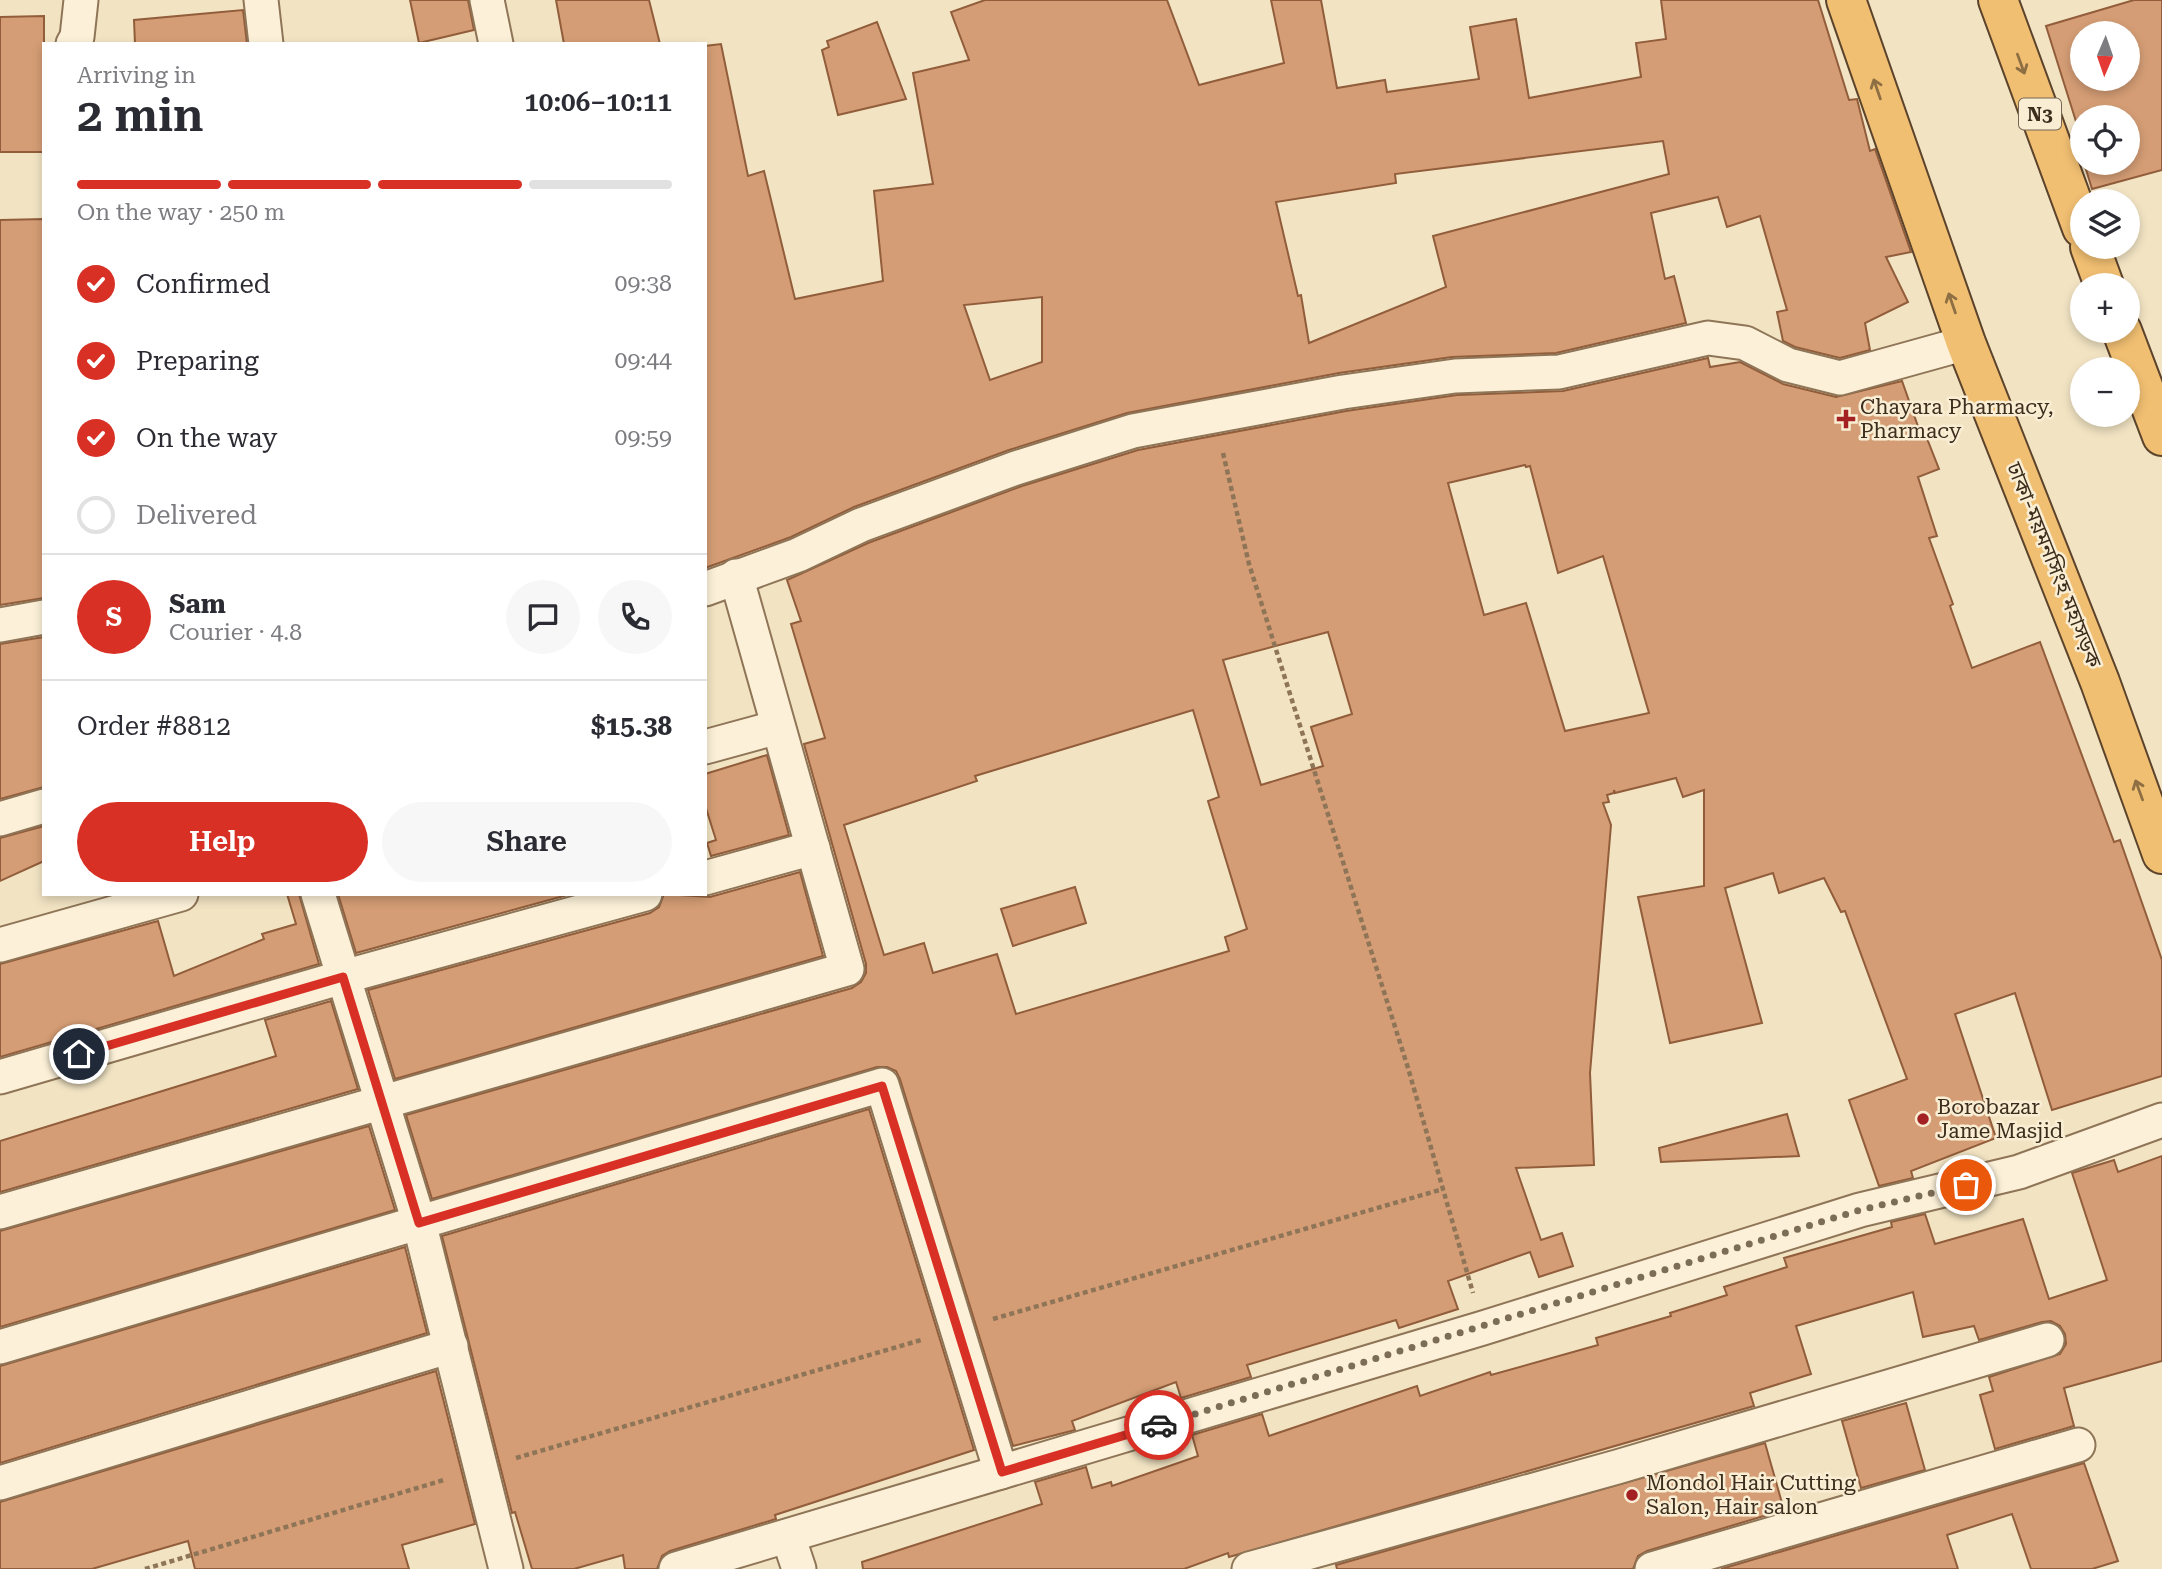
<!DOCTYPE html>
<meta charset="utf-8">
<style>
:root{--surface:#fff;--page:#f7f7f7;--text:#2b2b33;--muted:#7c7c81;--line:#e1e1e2;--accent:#d93025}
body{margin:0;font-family:"Roboto Serif","Noto Sans Bengali",serif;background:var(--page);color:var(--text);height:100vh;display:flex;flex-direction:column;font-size:26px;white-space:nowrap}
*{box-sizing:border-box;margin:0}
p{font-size:23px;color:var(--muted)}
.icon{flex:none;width:38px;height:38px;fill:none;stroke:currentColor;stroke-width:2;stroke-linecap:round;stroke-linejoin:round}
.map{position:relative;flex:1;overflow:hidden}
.drawer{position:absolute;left:42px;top:42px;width:665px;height:854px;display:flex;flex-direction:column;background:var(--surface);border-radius:0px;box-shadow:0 4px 10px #0003}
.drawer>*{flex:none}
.needle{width:46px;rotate:182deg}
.tools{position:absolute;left:2070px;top:21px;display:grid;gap:14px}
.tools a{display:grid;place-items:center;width:70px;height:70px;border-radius:50%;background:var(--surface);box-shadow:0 4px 10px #0003;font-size:35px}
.pin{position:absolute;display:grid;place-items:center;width:60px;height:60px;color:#fff;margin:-30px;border:4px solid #fff;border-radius:50%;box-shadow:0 2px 7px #0007}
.courier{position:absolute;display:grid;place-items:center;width:70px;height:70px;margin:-35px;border:5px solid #d93025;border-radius:50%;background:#fff;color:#222;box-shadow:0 2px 9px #0007}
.summary em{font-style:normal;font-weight:600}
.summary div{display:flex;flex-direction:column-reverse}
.summary{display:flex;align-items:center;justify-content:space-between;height:119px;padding:0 35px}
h1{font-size:46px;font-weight:600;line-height:52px}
.bar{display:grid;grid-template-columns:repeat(4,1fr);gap:10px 7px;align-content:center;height:84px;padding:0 35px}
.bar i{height:9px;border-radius:5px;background:var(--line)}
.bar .active{background:var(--accent)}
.bar p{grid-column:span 4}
.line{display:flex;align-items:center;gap:18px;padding:0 35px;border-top:2px solid var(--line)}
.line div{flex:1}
.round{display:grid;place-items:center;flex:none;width:74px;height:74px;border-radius:37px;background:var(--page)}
ol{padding:0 35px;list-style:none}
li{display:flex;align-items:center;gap:21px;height:77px}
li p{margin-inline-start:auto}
li .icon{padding:7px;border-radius:50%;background:var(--accent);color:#fff;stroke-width:4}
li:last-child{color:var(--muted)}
li i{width:38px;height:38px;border:4px solid var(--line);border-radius:50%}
.action{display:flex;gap:14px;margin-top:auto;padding:14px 35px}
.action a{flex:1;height:80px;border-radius:42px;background:var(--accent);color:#fff;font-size:28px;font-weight:600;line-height:80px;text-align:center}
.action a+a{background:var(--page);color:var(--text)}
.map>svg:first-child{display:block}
.building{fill:#d49d75;stroke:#915d3b;stroke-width:2;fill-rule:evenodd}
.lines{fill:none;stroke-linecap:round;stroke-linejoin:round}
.minor-casing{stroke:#8f7558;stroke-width:37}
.trunk-casing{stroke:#5c432c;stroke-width:42}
.path{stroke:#8f7558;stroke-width:4.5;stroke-dasharray:5 3.5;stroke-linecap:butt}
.minor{stroke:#fcf1d8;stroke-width:33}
.trunk{stroke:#f1bf72;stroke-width:38}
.oneway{stroke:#8e6f43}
.done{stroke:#7c6d57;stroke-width:7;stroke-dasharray:0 12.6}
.route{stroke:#d93025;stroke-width:9}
.poi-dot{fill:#a42123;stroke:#f9eed4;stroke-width:2.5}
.labels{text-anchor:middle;stroke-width:5;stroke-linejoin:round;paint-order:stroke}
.shield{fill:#f9eed4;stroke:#756754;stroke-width:2}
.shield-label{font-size:19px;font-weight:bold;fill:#3d2d1d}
.poi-label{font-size:21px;fill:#3d2d1d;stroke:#f9eed4;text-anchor:start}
.street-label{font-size:21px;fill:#3d2d1d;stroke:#f9eed4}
</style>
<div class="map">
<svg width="2162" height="1569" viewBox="0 0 2162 1569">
<rect width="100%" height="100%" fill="#f2e4c3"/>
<g class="building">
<path d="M 410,0 L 468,0 L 474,30 L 419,43 Z"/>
<path d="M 556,0 L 649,0 L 660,44 L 564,44 Z"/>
<path d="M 985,0 L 1167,0 L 1199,85 L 1284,63 L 1271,0 L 1321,0 L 1337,88 L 1385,80 L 1387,92 L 1479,79 L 1470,27 L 1516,19 L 1529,98 L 1641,77 L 1636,43 L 1666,39 L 1661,0 L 1818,0 L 1849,100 L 1857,99 L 1870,151 L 1875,149 L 1911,252 L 1886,257 L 1908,302 L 1865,323 L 1870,350 L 1840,358 L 1795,347 L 1783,341 L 1777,312 L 1787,310 L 1760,216 L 1727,227 L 1718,197 L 1651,213 L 1665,279 L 1674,276 L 1686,323 L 1556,353 L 1452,357 L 1339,373 L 1127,413 L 1009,450 L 854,507 L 791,537 L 705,568 L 705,46 L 721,44 L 748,176 L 764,171 L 795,299 L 883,281 L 874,191 L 933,184 L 913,73 L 969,60 L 951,12 ZM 1663,141 L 1669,174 L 1433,236 L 1446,287 L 1309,343 L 1301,295 L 1298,296 L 1276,202 L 1396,183 L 1395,174 ZM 1042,297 L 1042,362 L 990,380 L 964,305 Z"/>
<path d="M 2134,0 L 2162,0 L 2162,170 L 2092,189 L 2084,163 L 2128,163 L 2128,117 L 2082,117 L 2082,156 L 2076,132 L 2079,131 L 2046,26 ZM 2082,33 L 2128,33 L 2128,79 L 2082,79 Z"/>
<path d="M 243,10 L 247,44 L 135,44 L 134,20 Z"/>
<path d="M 44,16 L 44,152 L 0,152 L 0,17 Z"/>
<path d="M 877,22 L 906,99 L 838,115 L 822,50 L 829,47 L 827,41 Z"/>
<path d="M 44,219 L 44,598 L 0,605 L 0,220 Z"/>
<path d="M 1708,358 L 1710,367 L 1740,362 L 1783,384 L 1836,397 L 1902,381 L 1920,432 L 1924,431 L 1939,469 L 1918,477 L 1937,536 L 1929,538 L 1953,604 L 1950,606 L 1972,668 L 2040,642 L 2114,842 L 2120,840 L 2162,960 L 2162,1076 L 2052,1110 L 2015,993 L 1955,1014 L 1996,1138 L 1911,1171 L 1913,1178 L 1879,1186 L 1849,1100 L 1907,1079 L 1845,911 L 1841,912 L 1824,878 L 1779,893 L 1773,873 L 1725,888 L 1762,1023 L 1670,1043 L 1638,897 L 1704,886 L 1704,790 L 1683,797 L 1676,778 L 1615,793 L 1614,790 L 1614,793 L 1607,795 L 1609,802 L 1603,803 L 1611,825 L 1590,1073 L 1594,1165 L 1516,1168 L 1541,1240 L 1562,1233 L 1573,1266 L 1539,1277 L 1530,1252 L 1448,1281 L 1458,1309 L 1399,1328 L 1396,1320 L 1247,1365 L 1251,1377 L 1181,1398 L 1176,1382 L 1072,1421 L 1075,1430 L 1013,1446 L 900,1079 L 896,1071 L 887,1067 L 877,1067 L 432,1199 L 406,1115 L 852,988 L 861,982 L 866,973 L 866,964 L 804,744 L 825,738 L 791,624 L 801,621 L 787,580 L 868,543 L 1022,486 L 1138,450 L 1346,411 L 1457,395 L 1563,391 ZM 1525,465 L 1526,467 L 1530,466 L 1558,573 L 1603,556 L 1649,713 L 1565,731 L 1526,603 L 1484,615 L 1448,483 ZM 1328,632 L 1352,714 L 1311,727 L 1323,766 L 1261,785 L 1223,660 ZM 1193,710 L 1219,797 L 1208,801 L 1247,929 L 1225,937 L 1229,951 L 1016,1014 L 997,954 L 933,973 L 924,943 L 884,955 L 844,825 L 977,781 L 975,776 Z"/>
<path d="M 44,637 L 44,787 L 0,799 L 0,644 Z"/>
<path d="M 767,755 L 789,835 L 711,856 L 707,843 L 716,840 L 705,805 L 705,774 Z"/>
<path d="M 44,826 L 44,861 L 0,881 L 0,838 Z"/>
<path d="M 800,872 L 823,956 L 395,1079 L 368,990 L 650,913 L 659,907 L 664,894 L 710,897 Z"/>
<path d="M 1075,887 L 1086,923 L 1013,946 L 1001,909 Z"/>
<path d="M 287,894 L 299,894 L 319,964 L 0,1057 L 0,964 L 158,921 L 174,976 L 264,939 L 262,934 L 296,924 Z"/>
<path d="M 338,894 L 571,894 L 356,953 Z"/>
<path d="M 331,1001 L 358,1089 L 0,1192 L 0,1141 L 276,1056 L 265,1020 Z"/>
<path d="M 869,1109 L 974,1450 L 775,1515 L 776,1519 L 670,1551 L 662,1556 L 657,1569 L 625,1569 L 623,1555 L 574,1569 L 532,1569 L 515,1512 L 512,1513 L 442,1236 Z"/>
<path d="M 1787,1114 L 1799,1156 L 1661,1162 L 1659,1148 Z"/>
<path d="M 369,1126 L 395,1210 L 0,1327 L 0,1231 Z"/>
<path d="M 2162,1156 L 2162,1361 L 2064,1388 L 2074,1426 L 1995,1449 L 1980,1395 L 1993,1391 L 1989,1377 L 2060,1354 L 2066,1344 L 2065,1334 L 2060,1326 L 2051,1321 L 2042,1322 L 1979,1340 L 1974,1326 L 1923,1337 L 1913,1292 L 1796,1326 L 1811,1374 L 1750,1393 L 1754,1406 L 1229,1557 L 1228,1553 L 1184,1569 L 863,1569 L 862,1562 L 1042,1504 L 1035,1482 L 1086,1467 L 1092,1488 L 1111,1482 L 1112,1486 L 1198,1456 L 1192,1435 L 1262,1414 L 1269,1436 L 1417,1386 L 1420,1396 L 1490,1372 L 1491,1375 L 1598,1345 L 1596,1338 L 1671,1316 L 1670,1313 L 1727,1295 L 1724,1287 L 1787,1267 L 1784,1258 L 1892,1227 L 1891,1222 L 1925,1214 L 1935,1244 L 2023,1219 L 2049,1299 L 2107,1280 L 2072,1173 L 2114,1160 L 2118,1172 Z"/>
<path d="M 405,1247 L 427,1333 L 0,1463 L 0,1366 Z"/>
<path d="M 436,1371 L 475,1524 L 402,1545 L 409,1569 L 195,1569 L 188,1541 L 92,1569 L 0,1569 L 0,1502 Z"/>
<path d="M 1906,1403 L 1925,1470 L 1861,1488 L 1842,1421 Z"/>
<path d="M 1765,1443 L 1784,1510 L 1647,1551 L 1638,1556 L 1633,1569 L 1337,1569 L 1336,1565 Z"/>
<path d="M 2084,1463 L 2118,1561 L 2092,1569 L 2031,1569 L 2012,1514 L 1947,1535 L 1958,1569 L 1721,1569 Z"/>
</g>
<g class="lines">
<g class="minor-casing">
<g id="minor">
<path d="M 261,0 L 266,44"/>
<path d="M 487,0 L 496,44"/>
<path d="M 73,44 L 77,37 L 81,0"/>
<path d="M 705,589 L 798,555 L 861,525 L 1016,468 L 1133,431 L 1343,392 L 1455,376 L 1559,372 L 1708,338 L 1745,343 L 1788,365 L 1840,378 L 1966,343"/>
<path d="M 0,625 L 44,617"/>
<path d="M 705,747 L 778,727"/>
<path d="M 0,819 L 44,806"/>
<path d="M 705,878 L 813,848"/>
<path d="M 318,894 L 419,1222 L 506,1569"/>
<path d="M 0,945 L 181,894"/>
<path d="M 0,1077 L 343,977 L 645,894"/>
<path d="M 0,1212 L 847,969 L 736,576"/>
<path d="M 0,1347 L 882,1085 L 1001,1472"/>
<path d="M 0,1483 L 451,1346"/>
<path d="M 788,1536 L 799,1569"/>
<path d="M 676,1569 L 1483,1328 L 1860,1210 L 2019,1172 L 2162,1120"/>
<path d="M 1249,1569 L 1617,1467 L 2047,1340"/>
<path d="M 1652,1569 L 2078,1445"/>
</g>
</g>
<g class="trunk-casing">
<g id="trunk">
<path d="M 1846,0 L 1966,343 L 2100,682 L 2162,854"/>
<path d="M 1998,0 L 2082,228"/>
<path d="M 2090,247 L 2104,285"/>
<path d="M 2122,331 L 2162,436"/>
</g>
</g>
<g class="path">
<path d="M 1223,453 L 1249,564 L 1408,1068 L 1473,1293"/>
<path d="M 993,1319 L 1443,1189"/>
<path d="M 516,1458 L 921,1340"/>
<path d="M 145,1569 L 444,1480"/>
</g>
<use href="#minor" class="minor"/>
<use href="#trunk" class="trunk"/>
</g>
<defs><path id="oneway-shaft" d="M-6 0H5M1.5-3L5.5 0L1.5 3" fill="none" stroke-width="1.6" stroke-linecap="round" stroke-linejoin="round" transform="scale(1.75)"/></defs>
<g class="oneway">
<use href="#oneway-shaft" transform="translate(2021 64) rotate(70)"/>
<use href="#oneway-shaft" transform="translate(1877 89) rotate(-109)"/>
<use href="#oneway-shaft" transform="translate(1952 303) rotate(-109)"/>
<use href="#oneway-shaft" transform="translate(2139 790) rotate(-110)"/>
</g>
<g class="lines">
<path class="done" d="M 1159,1425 L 1860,1210 L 1966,1185"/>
<path class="route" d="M 79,1054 L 343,977 L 419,1223 L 882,1086 L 1002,1472 L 1159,1425"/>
</g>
<g class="poi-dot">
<path d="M1842.5 408.5h7v7h7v7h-7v7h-7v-7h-7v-7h7z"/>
<circle cx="1923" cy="1119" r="7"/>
<circle cx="1632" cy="1495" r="7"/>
</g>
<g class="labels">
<rect class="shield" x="2019" y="98.5" width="42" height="31" rx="5"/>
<g class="shield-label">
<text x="2040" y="121">N3</text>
</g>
<g class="poi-label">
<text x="1860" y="414">Chayara Pharmacy,<tspan x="1860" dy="24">Pharmacy</tspan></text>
<text x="1937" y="1114">Borobazar<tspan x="1937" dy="24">Jame Masjid</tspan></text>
<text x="1646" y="1490">Mondol Hair Cutting<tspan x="1646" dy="24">Salon, Hair salon</tspan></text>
</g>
<g class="street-label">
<text transform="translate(2054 565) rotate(68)" y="7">ঢাকা-ময়মনসিংহ মহাসড়ক</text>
</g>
</g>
</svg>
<div class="tools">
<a><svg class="needle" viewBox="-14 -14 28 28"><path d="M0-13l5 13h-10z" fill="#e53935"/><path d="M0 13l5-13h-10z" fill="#7c7c81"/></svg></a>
<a><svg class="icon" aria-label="locate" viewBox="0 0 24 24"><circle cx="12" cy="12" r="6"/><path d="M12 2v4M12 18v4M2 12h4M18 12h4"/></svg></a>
<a><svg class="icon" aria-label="layers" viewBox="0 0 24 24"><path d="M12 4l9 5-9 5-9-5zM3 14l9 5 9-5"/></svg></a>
<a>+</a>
<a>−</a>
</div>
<div class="pin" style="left:1966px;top:1185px;background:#ea580c"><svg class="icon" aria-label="bag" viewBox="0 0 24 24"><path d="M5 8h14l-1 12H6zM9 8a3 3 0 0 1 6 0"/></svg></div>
<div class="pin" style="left:79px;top:1054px;background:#1f2937"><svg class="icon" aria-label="home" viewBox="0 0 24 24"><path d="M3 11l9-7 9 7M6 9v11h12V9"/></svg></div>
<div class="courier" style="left:1159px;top:1425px"><svg class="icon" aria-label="car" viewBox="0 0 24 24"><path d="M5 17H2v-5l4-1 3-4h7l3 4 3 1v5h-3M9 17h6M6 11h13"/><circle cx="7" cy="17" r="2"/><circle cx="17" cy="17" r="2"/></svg></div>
<section class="drawer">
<div class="summary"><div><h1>2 min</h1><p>Arriving in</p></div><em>10:06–10:11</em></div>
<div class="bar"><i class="active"></i><i class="active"></i><i class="active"></i><i></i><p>On the way · 250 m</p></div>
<ol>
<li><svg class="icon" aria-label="check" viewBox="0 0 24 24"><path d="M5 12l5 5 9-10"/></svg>Confirmed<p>09:38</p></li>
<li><svg class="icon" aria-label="check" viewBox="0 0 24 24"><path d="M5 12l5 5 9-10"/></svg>Preparing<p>09:44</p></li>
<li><svg class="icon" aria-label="check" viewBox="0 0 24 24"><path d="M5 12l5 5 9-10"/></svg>On the way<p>09:59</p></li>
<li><i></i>Delivered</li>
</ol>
<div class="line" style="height:126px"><b class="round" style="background:var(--accent);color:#fff">S</b><div><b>Sam</b><p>Courier · 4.8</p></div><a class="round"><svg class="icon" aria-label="chat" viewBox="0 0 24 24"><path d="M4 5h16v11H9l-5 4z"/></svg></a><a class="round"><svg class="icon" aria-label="phone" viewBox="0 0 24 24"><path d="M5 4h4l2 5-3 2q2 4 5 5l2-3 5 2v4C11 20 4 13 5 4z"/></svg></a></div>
<div class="line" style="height:91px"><div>Order #8812</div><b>$15.38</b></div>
<div class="action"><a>Help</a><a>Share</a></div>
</section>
</div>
